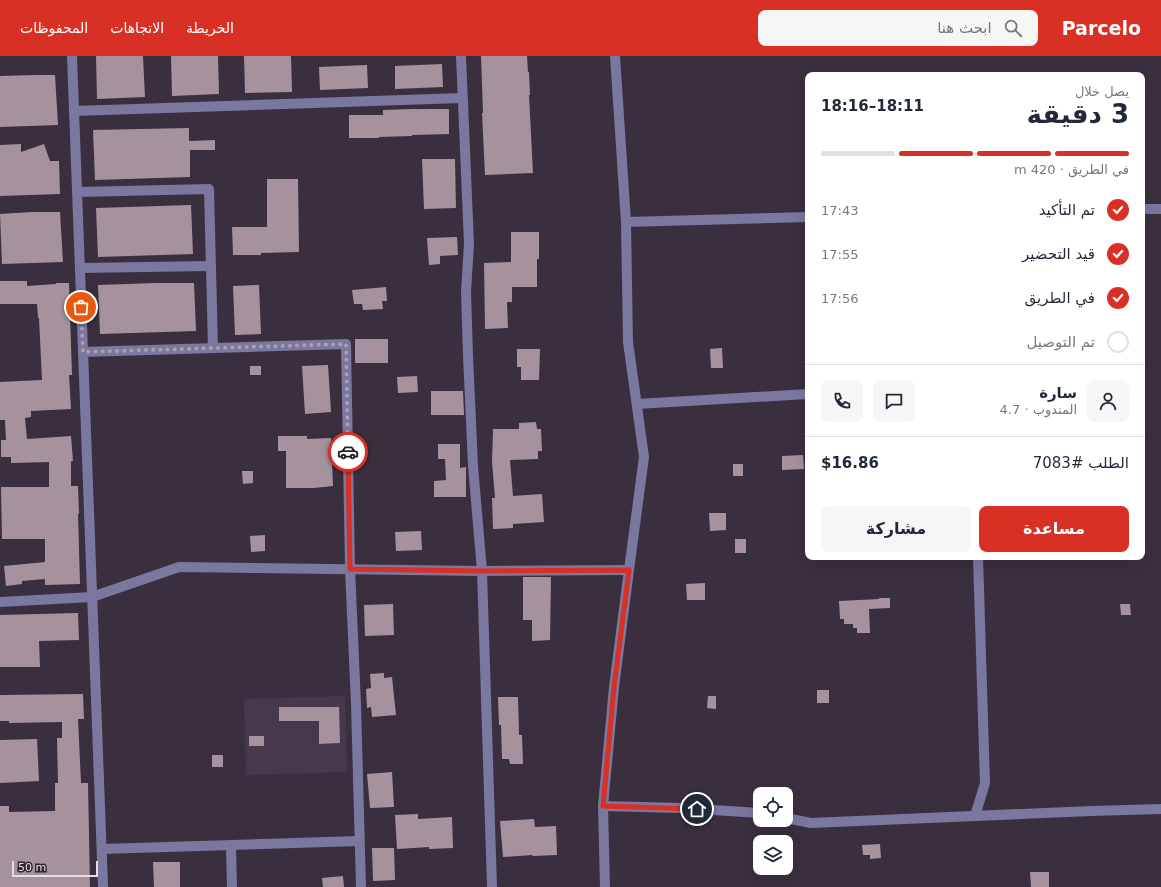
<!DOCTYPE html>
<html lang="ar">
<meta charset="utf-8">
<style>
:root{--surface:#fff;--page:#f6f6f7;--text:#1f2937;--muted:#747a83;--line:#e0e1e3;--accent:#d93025}
body{margin:0;font-family:"DejaVu Sans",Vazirmatn,sans-serif;background:var(--page);color:var(--text);direction:rtl;height:100vh;display:flex;flex-direction:column;font-size:15px;white-space:nowrap}
*{box-sizing:border-box;margin:0}
p{font-size:13px;color:var(--muted)}
.icon{flex:none;width:22px;height:22px;fill:none;stroke:currentColor;stroke-width:2;stroke-linecap:round;stroke-linejoin:round}
.map{position:relative;flex:1;overflow:hidden;direction:ltr}
.drawer{position:absolute;left:805px;top:16px;width:340px;height:488px;display:flex;flex-direction:column;background:var(--surface);border-radius:8px;box-shadow:0 4px 16px #0002;direction:rtl}
.drawer>*{flex:none}
.fabs{position:absolute;left:753px;top:731px;display:grid;gap:8px}
.fabs a{display:grid;place-items:center;width:40px;height:40px;border-radius:8px;background:var(--surface);box-shadow:0 4px 16px #0002;font-size:20px}
.scale{position:absolute;left:12px;bottom:10px;width:86px;box-sizing:border-box;padding-left:4px;border:2px solid #e5dee7;border-top:0;font-size:11px;line-height:14px;white-space:nowrap;color:#e5dee7;-webkit-text-stroke:3px #2f2533;paint-order:stroke}
.pin{position:absolute;display:grid;place-items:center;width:34px;height:34px;color:#fff;margin:-17px;border:2px solid #fff;border-radius:50%;box-shadow:0 1px 4px #0007}
.courier{position:absolute;display:grid;place-items:center;width:40px;height:40px;margin:-20px;border:3px solid #d93025;border-radius:50%;background:#fff;color:#222;box-shadow:0 1px 5px #0007}
.headline em{font-style:normal;font-weight:600}
.headline div{display:flex;flex-direction:column-reverse}
.headline{display:flex;align-items:center;justify-content:space-between;height:68px;padding:0 16px}
h1{font-size:26px;font-weight:600;line-height:30px}
.bar{display:grid;grid-template-columns:repeat(4,1fr);gap:6px 4px;align-content:center;height:48px;padding:0 16px}
.bar i{height:5px;border-radius:3px;background:var(--line)}
.bar .on{background:var(--accent)}
.bar p{grid-column:span 4}
.line{display:flex;align-items:center;gap:10px;padding:0 16px;border-top:1px solid var(--line)}
.line div{flex:1}
.round{display:grid;place-items:center;flex:none;width:42px;height:42px;border-radius:8px;background:var(--page)}
ol{padding:0 16px;list-style:none}
li{display:flex;align-items:center;gap:12px;height:44px}
li p{margin-inline-start:auto}
li .icon{padding:4px;border-radius:50%;background:var(--accent);color:#fff;stroke-width:4}
li:last-child{color:var(--muted)}
li i{width:22px;height:22px;border:2px solid var(--line);border-radius:50%}
.primary-button{display:flex;gap:8px;margin-top:auto;padding:8px 16px}
.primary-button a{flex:1;height:46px;border-radius:8px;background:var(--accent);color:#fff;font-size:16px;font-weight:600;line-height:46px;text-align:center}
.primary-button a+a{background:var(--page);color:var(--text)}
header{display:flex;align-items:center;gap:24px;box-sizing:border-box;height:56px;padding:0 20px;background:var(--accent);color:#fff}
header strong{font-size:19px}
nav{display:flex;gap:22px;margin-inline-start:auto;font-size:14px}
.search{width:280px;height:36px;background:var(--page);display:flex;align-items:center;gap:10px;box-sizing:border-box;padding:0 14px;border-radius:8px;color:var(--muted);font-size:15px}
.map>svg:first-child{display:block}
.built{fill:#47394d}
.building{fill:#a6929d}
.lines{fill:none;stroke-linecap:round;stroke-linejoin:round}
.minor{stroke:#7b779e;stroke-width:10}
.done{stroke:#a9a1ac;stroke-width:4;stroke-dasharray:0 7.2}
.route{stroke:#d93025;stroke-width:5}
</style>
<header>
<strong>Parcelo</strong>
<div class="search"><svg class="icon" aria-label="search" viewBox="0 0 24 24"><circle cx="10" cy="10" r="6"/><path d="M15 15l6 6"/></svg>ابحث هنا</div>
<nav><a>الخريطة</a><a>الاتجاهات</a><a>المحفوظات</a></nav>
</header>
<div class="map">
<svg width="1161" height="831" viewBox="0 0 1161 831">
<rect width="100%" height="100%" fill="#3a2f3e"/>
<path class="built" d="M 345,640 L 347,716 L 246,719 L 244,643 Z"/>
<g class="building">
<path d="M 96,0 L 143,0 L 145,41 L 97,43 Z"/>
<path d="M 171,0 L 218,0 L 219,38 L 172,40 Z"/>
<path d="M 244,0 L 291,0 L 292,36 L 245,37 Z"/>
<path d="M 481,0 L 527,0 L 528,16 L 529,16 L 530,39 L 529,39 L 533,117 L 485,119 L 482,57 L 483,57 Z"/>
<path d="M 442,8 L 443,31 L 395,33 L 395,10 Z"/>
<path d="M 367,9 L 368,32 L 320,34 L 319,11 Z"/>
<path d="M 36,19 L 55,19 L 58,69 L 0,71 L 0,20 Z"/>
<path d="M 411,53 L 449,53 L 449,78 L 412,79 L 412,80 L 379,81 L 379,82 L 349,82 L 349,59 L 383,59 L 383,54 Z"/>
<path d="M 189,72 L 189,85 L 215,84 L 215,94 L 190,94 L 190,121 L 95,124 L 93,74 Z"/>
<path d="M 21,88 L 21,96 L 44,88 L 50,105 L 59,105 L 60,138 L 0,140 L 0,89 Z"/>
<path d="M 422,103 L 455,103 L 456,152 L 424,153 Z"/>
<path d="M 267,123 L 298,123 L 299,196 L 261,197 L 261,199 L 233,199 L 232,171 L 267,171 Z"/>
<path d="M 191,149 L 193,198 L 98,201 L 96,152 Z"/>
<path d="M 32,156 L 60,156 L 63,206 L 2,208 L 0,158 Z"/>
<path d="M 511,176 L 539,176 L 539,203 L 537,203 L 537,231 L 512,231 L 512,246 L 507,246 L 508,272 L 485,273 L 484,207 L 511,206 Z"/>
<path d="M 457,181 L 458,199 L 440,200 L 440,208 L 429,209 L 427,182 Z"/>
<path d="M 0,225 L 27,225 L 27,230 L 56,228 L 56,227 L 69,227 L 72,319 L 69,319 L 71,353 L 31,355 L 31,361 L 25,362 L 27,383 L 71,380 L 73,405 L 71,405 L 71,430 L 78,430 L 79,458 L 78,458 L 80,528 L 45,529 L 45,523 L 22,525 L 22,528 L 6,530 L 4,510 L 45,506 L 45,483 L 2,483 L 1,431 L 49,431 L 49,406 L 11,407 L 11,401 L 1,401 L 1,384 L 6,384 L 5,364 L 0,364 L 0,326 L 42,324 L 39,262 L 38,262 L 37,248 L 0,248 Z"/>
<path d="M 156,227 L 194,227 L 196,275 L 100,278 L 98,229 Z"/>
<path d="M 259,229 L 261,278 L 235,279 L 233,230 Z"/>
<path d="M 386,231 L 387,245 L 382,245 L 383,253 L 363,254 L 362,248 L 354,248 L 352,234 Z"/>
<rect x="355" y="283" width="33" height="24"/>
<path d="M 722,292 L 723,312 L 711,312 L 710,293 Z"/>
<path d="M 517,293 L 540,293 L 539,324 L 521,324 L 521,311 L 517,311 Z"/>
<path d="M 328,309 L 331,356 L 305,358 L 302,310 Z"/>
<rect x="250" y="310" width="11" height="9"/>
<path d="M 417,320 L 418,336 L 398,337 L 397,321 Z"/>
<path d="M 431,335 L 463,335 L 464,359 L 431,359 Z"/>
<path d="M 536,366 L 537,373 L 541,373 L 542,395 L 538,395 L 538,403 L 510,404 L 513,440 L 542,438 L 544,466 L 513,468 L 513,472 L 493,473 L 492,442 L 495,442 L 492,406 L 493,373 L 519,373 L 519,367 Z"/>
<path d="M 278,380 L 307,380 L 307,383 L 331,382 L 333,430 L 314,432 L 286,432 L 286,395 L 278,395 Z"/>
<path d="M 438,388 L 460,388 L 460,412 L 466,411 L 466,441 L 434,441 L 434,425 L 446,424 L 445,403 L 438,403 Z"/>
<path d="M 803,399 L 804,413 L 782,414 L 782,400 Z"/>
<rect x="733" y="408" width="10" height="12"/>
<path d="M 242,415 L 253,415 L 253,427 L 243,428 Z"/>
<path d="M 709,457 L 726,457 L 726,474 L 710,475 Z"/>
<path d="M 421,475 L 422,494 L 396,495 L 395,476 Z"/>
<path d="M 265,479 L 265,495 L 251,496 L 250,480 Z"/>
<rect x="735" y="483" width="11" height="14"/>
<path d="M 523,521 L 551,521 L 550,584 L 532,585 L 532,564 L 523,564 Z"/>
<path d="M 705,527 L 705,544 L 687,544 L 686,528 Z"/>
<path d="M 879,542 L 890,542 L 890,552 L 869,553 L 870,577 L 857,577 L 857,572 L 853,572 L 853,568 L 844,568 L 844,563 L 840,563 L 839,545 L 879,543 Z"/>
<path d="M 393,548 L 394,579 L 365,580 L 364,549 Z"/>
<path d="M 1120,548 L 1130,548 L 1131,559 L 1121,559 Z"/>
<path d="M 78,557 L 79,584 L 39,585 L 40,611 L 0,611 L 0,559 Z"/>
<path d="M 384,617 L 384,622 L 392,621 L 396,659 L 372,661 L 371,651 L 367,652 L 366,633 L 371,632 L 370,618 Z"/>
<rect x="817" y="634" width="12" height="13"/>
<path d="M 83,638 L 84,663 L 78,663 L 81,727 L 88,727 L 90,831 L 0,831 L 0,750 L 9,750 L 9,756 L 55,755 L 55,727 L 58,727 L 57,682 L 62,682 L 62,666 L 9,667 L 9,665 L 0,665 L 0,639 Z"/>
<path d="M 708,640 L 716,640 L 716,653 L 707,652 Z"/>
<path d="M 498,641 L 518,641 L 519,679 L 522,679 L 523,708 L 510,708 L 509,703 L 502,703 L 501,669 L 499,669 Z"/>
<path d="M 279,651 L 339,651 L 340,687 L 319,688 L 319,665 L 279,665 Z"/>
<rect x="249" y="680" width="15" height="10"/>
<path d="M 37,683 L 39,725 L 0,727 L 0,684 Z"/>
<rect x="212" y="699" width="11" height="12"/>
<path d="M 392,716 L 394,751 L 370,752 L 367,718 Z"/>
<path d="M 418,758 L 418,763 L 452,761 L 453,792 L 429,793 L 429,791 L 397,793 L 395,759 Z"/>
<path d="M 534,763 L 535,771 L 556,770 L 557,799 L 533,800 L 532,799 L 503,801 L 500,765 Z"/>
<path d="M 880,788 L 881,802 L 870,803 L 870,799 L 863,799 L 862,789 Z"/>
<path d="M 372,792 L 394,792 L 395,824 L 373,825 Z"/>
<path d="M 153,806 L 180,806 L 180,831 L 154,831 Z"/>
<path d="M 1030,816 L 1049,816 L 1049,831 L 1031,831 Z"/>
<path d="M 343,820 L 344,831 L 323,831 L 322,822 Z"/>
</g>
<g class="lines">
<g class="minor">
<path d="M 72,0 L 103,831"/>
<path d="M 461,0 L 469,188 L 466,236 L 468,299 L 473,410 L 482,515 L 492,831"/>
<path d="M 74,55 L 462,42"/>
<path d="M 77,136 L 209,133 L 213,292"/>
<path d="M 1142,153 L 1161,153"/>
<path d="M 626,166 L 808,161"/>
<path d="M 80,212 L 211,210"/>
<path d="M 83,296 L 346,288 L 350,513 L 356,648 L 361,831"/>
<path d="M 637,348 L 808,338"/>
<path d="M 0,546 L 92,541 L 179,511 L 482,515 L 629,514"/>
<path d="M 603,750 L 681,752 L 760,757"/>
<path d="M 975,760 L 985,727 L 978,501"/>
<path d="M 786,762 L 811,767 L 1091,755 L 1161,753"/>
<path d="M 231,789 L 232,831"/>
<path d="M 102,793 L 359,785"/>
<path d="M 605,831 L 603,750 L 614,631 L 629,514 L 644,401 L 628,286 L 626,166 L 615,0"/>
</g>
</g>
<g class="lines">
<path class="done" d="M 81,251 L 83,296 L 346,288 L 348,396"/>
<path class="route" d="M 348,396 L 350,513 L 482,515 L 629,514 L 614,631 L 603,750 L 697,753"/>
</g>
</svg>
<div class="fabs">
<a><svg class="icon" aria-label="locate" viewBox="0 0 24 24"><circle cx="12" cy="12" r="6"/><path d="M12 2v4M12 18v4M2 12h4M18 12h4"/></svg></a>
<a><svg class="icon" aria-label="layers" viewBox="0 0 24 24"><path d="M12 4l9 5-9 5-9-5zM3 14l9 5 9-5"/></svg></a>
</div>
<div class="scale">50 m</div>
<div class="pin" style="left:81px;top:251px;background:#ea580c"><svg class="icon" aria-label="bag" viewBox="0 0 24 24"><path d="M5 8h14l-1 12H6zM9 8a3 3 0 0 1 6 0"/></svg></div>
<div class="pin" style="left:697px;top:753px;background:#1f2937"><svg class="icon" aria-label="home" viewBox="0 0 24 24"><path d="M3 11l9-7 9 7M6 9v11h12V9"/></svg></div>
<div class="courier" style="left:348px;top:396px"><svg class="icon" aria-label="car" viewBox="0 0 24 24"><path d="M5 17H2v-5l4-1 3-4h7l3 4 3 1v5h-3M9 17h6M6 11h13"/><circle cx="7" cy="17" r="2"/><circle cx="17" cy="17" r="2"/></svg></div>
<section class="drawer">
<div class="headline"><div><h1>3 دقيقة</h1><p>يصل خلال</p></div><em>18:11–18:16</em></div>
<div class="bar"><i class="on"></i><i class="on"></i><i class="on"></i><i></i><p>في الطريق · 420 m</p></div>
<ol>
<li><svg class="icon" aria-label="check" viewBox="0 0 24 24"><path d="M5 12l5 5 9-10"/></svg>تم التأكيد<p>17:43</p></li>
<li><svg class="icon" aria-label="check" viewBox="0 0 24 24"><path d="M5 12l5 5 9-10"/></svg>قيد التحضير<p>17:55</p></li>
<li><svg class="icon" aria-label="check" viewBox="0 0 24 24"><path d="M5 12l5 5 9-10"/></svg>في الطريق<p>17:56</p></li>
<li><i></i>تم التوصيل</li>
</ol>
<div class="line" style="height:72px"><a class="round"><svg class="icon" aria-label="person" viewBox="0 0 24 24"><circle cx="12" cy="8" r="4"/><path d="M4 21q1-7 8-7t8 7"/></svg></a><div><b>سارة</b><p>المندوب · 4.7</p></div><a class="round"><svg class="icon" aria-label="chat" viewBox="0 0 24 24"><path d="M4 5h16v11H9l-5 4z"/></svg></a><a class="round"><svg class="icon" aria-label="phone" viewBox="0 0 24 24"><path d="M5 4h4l2 5-3 2q2 4 5 5l2-3 5 2v4C11 20 4 13 5 4z"/></svg></a></div>
<div class="line" style="height:52px"><div>الطلب #7083</div><b>$16.86</b></div>
<div class="primary-button"><a>مساعدة</a><a>مشاركة</a></div>
</section>
</div>
